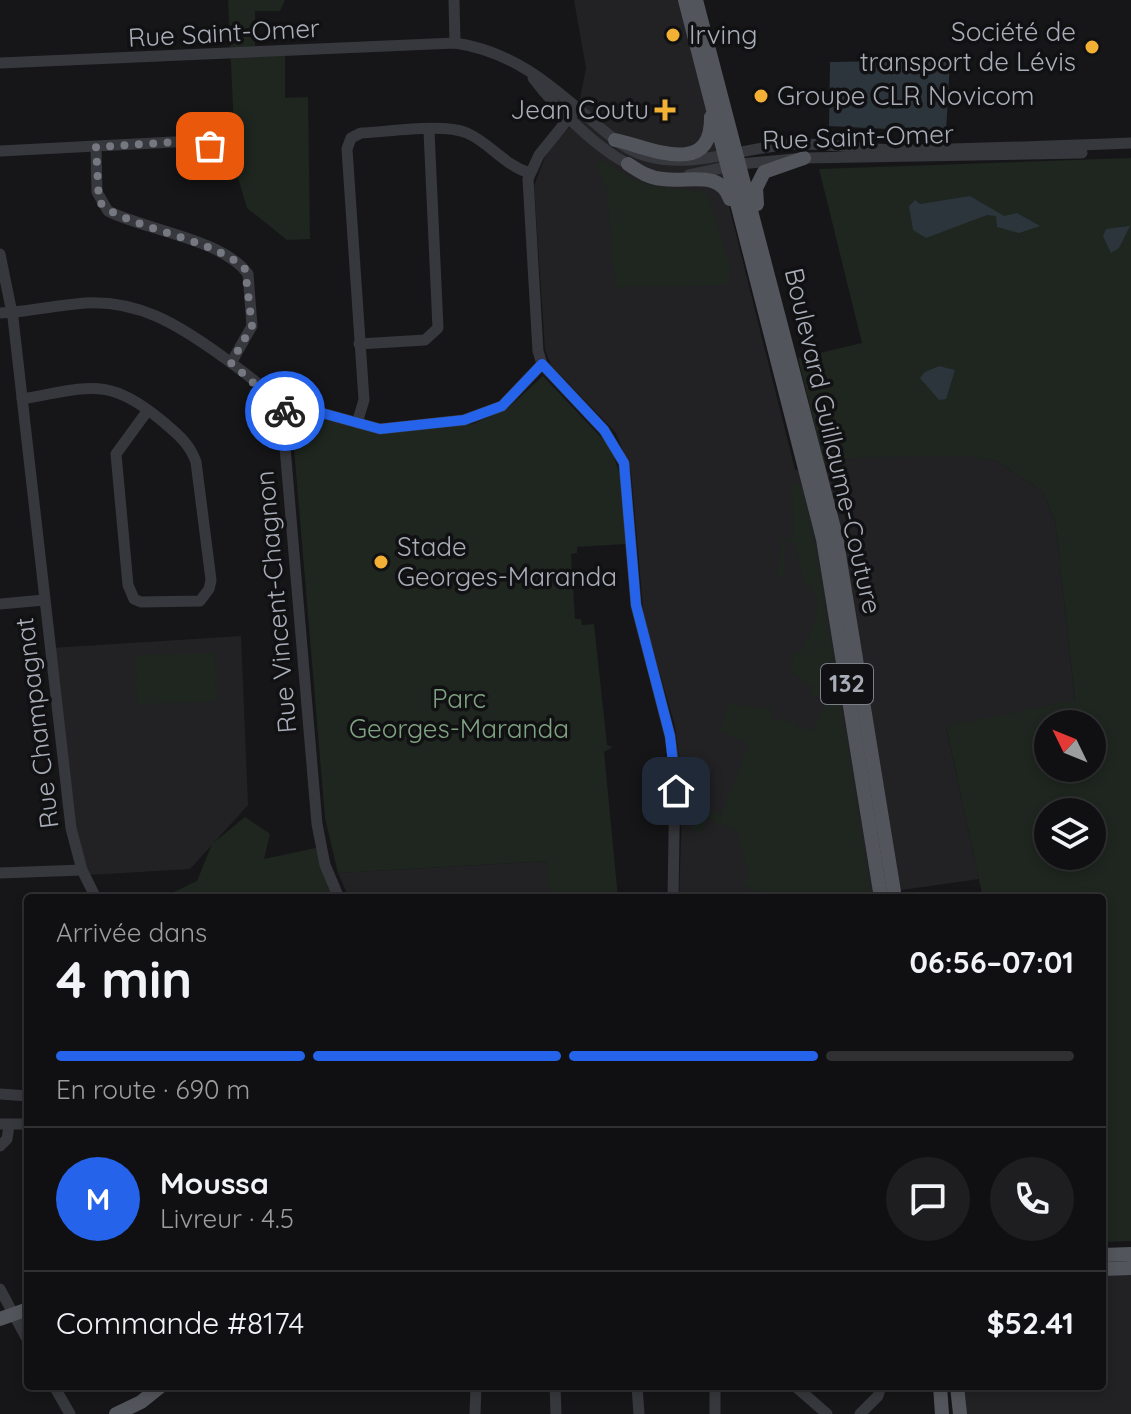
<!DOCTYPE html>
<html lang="fr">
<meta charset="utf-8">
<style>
:root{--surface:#101012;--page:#1e1e20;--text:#f1f3f6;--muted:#9c9d9f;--line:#303032;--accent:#2563eb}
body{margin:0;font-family:Quicksand,sans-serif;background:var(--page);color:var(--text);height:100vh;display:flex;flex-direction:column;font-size:30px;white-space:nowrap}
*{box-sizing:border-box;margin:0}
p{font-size:26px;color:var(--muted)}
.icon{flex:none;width:44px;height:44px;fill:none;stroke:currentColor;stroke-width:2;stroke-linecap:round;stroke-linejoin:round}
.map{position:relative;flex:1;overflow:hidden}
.details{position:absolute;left:24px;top:894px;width:1082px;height:496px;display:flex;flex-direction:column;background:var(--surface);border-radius:8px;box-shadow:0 4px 12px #0003,0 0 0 2px var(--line)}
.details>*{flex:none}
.needle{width:52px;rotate:313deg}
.controls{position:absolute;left:1034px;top:710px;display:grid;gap:16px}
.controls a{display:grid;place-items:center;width:72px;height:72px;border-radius:50%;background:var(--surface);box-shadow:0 4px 12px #0003,0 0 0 2px var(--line);font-size:40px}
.pin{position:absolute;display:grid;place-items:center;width:68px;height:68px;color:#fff;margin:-34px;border-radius:16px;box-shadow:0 4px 12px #0006}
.courier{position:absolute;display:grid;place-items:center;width:80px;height:80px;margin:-40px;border:6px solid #2563eb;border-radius:50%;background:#fff;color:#222;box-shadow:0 2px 10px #0007}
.headline em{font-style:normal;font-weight:800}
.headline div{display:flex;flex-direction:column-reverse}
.headline{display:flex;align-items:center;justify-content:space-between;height:136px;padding:0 32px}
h1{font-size:52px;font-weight:800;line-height:60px}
.bar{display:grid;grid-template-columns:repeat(4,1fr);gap:12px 8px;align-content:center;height:96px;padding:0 32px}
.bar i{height:10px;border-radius:6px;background:var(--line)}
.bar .current{background:var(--accent)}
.bar p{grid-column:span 4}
.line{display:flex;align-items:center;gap:20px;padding:0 32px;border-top:2px solid var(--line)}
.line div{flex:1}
.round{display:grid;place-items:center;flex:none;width:84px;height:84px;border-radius:42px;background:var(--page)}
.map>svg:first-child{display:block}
.built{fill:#222225}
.green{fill:#1e261f;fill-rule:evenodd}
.water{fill:#2c353c}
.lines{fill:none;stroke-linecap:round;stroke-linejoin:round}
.minor{stroke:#37383d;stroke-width:11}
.major{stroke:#53555c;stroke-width:14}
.done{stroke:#757880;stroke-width:8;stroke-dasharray:0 14.4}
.route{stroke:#2563eb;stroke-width:10}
.poi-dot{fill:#f2b134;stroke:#111113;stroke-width:3}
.labels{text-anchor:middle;stroke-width:7;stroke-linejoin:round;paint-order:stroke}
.shield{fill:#111113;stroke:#7b7e86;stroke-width:2}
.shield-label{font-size:24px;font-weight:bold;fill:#a8adb8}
.poi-label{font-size:26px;fill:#a8adb8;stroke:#111113;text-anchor:start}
.street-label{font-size:26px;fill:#a8adb8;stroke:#111113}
.park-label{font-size:26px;fill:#7fa381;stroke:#111113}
</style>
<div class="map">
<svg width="1131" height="1414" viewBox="0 0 1131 1414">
<rect width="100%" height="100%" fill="#161618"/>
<g class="built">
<path d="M 574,0 L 682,0 L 717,135 L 724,186 L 795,470 L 806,471 L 824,463 L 887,453 L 958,454 L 997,461 L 1042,491 L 1055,520 L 1075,701 L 946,727 L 979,879 L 874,894 L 874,898 L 679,898 L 683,784 L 675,726 L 644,618 L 631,471 L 616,433 L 551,365 L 545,350 L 534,186 L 548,149 L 571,126 L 580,99 L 586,68 Z"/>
<path d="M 241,636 L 248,805 L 190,869 L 89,875 L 69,807 L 51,648 Z"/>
<path d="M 549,861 L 549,898 L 349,898 L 338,873 Z"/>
<path d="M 1102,1273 L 1131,1273 L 1131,1414 L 961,1414 L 960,1386 L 1102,1386 Z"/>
</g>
<g class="green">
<path d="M 228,0 L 285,0 L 280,11 L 255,11 L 255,53 L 285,53 L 285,98 L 308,97 L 310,239 L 287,240 L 247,208 L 236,171 Z"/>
<path d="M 1131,158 L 1131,1241 L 1105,1242 L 1102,898 L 983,898 L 946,726 L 1075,700 L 1055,520 L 1042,491 L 997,461 L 965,456 L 864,457 L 824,463 L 798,358 L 862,343 L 819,169 ZM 1048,724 L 1092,724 L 1092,768 L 1048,768 ZM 1048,812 L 1092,812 L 1092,856 L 1048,856 Z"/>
<path d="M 601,159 L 628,177 L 651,185 L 707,193 L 731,270 L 728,285 L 615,287 L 607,190 L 596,166 Z"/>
<path d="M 543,376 L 611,448 L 622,481 L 626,544 L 577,547 L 577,553 L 571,554 L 575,619 L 581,619 L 582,625 L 594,624 L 607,745 L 613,747 L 604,752 L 618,898 L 549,898 L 548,861 L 338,873 L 325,818 L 291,412 L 379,432 L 473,424 L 508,408 Z"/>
<path d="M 792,481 L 803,488 L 815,540 L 813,544 L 816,547 L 872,898 L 763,898 L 761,890 L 754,892 L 742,883 L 749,876 L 737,831 L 707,818 L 701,833 L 692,829 L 697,814 L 688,809 L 690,802 L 721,815 L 749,744 L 720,731 L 729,703 L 767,709 L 771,706 L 772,719 L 795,722 L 796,727 L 812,730 L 824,706 L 820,697 L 809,695 L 813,685 L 804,682 L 791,670 L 794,652 L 799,654 C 812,636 830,595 804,582 L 795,542 L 784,543 L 784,576 L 780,579 L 777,576 L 782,542 L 777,541 L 794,538 Z"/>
<path d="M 215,653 L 216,702 L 137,704 L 136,655 Z"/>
<path d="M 245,817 L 270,834 L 264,859 L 320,847 L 339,898 L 161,898 L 197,881 L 212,844 Z"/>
</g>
<g class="water">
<path d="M 950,60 L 946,132 L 829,126 L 830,62 Z"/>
<path d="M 970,196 L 1004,216 L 1017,213 L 1040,226 L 1019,233 L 997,227 L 996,216 L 987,215 L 926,238 L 913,230 L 909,206 L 915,200 L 920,204 Z"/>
<path d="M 1130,226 L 1119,248 L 1111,253 L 1103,236 L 1106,229 Z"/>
<path d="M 939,366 L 955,370 L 946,399 L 939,400 L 920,378 L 925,372 Z"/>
</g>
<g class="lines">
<g class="minor">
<path d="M 454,0 L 455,43"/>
<path d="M 0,63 L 455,43 C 511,51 549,83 590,119 C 607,133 624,150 646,156 C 696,170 745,146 796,144 C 831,143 865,150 899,150 C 977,149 1054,146 1131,143"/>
<path d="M 533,78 C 554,106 601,153 633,166"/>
<path d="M 577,108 L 539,155 L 528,179 L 538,351 L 542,364 L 604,430 L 624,463 L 636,605 L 670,736 L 675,773 L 673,898"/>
<path d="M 96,147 L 97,192 L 108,211 C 145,230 223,239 248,274 L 252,326 L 231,363"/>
<path d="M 0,151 L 193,141 L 219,152"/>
<path d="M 689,175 L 740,164 L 804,158 L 1082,153"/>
<path d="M 0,254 L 13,318 L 71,828 L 82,870 L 96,898"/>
<path d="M 0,313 C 28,312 57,305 85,303 C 138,300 177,324 219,354 C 241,370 268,388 282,412 L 317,824 L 325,865 L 339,898"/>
<path d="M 359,344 L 425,340 L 438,328 L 429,131"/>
<path d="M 22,399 C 87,388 107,375 161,420 C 176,433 189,442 196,462 L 211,580 L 209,589 L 200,601 L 141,602 L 134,599 L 128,585 L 116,454 L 148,410"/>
<path d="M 282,412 L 311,410 L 380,429 L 464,420 L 502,406 L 542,364"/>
<path d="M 357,423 L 364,400 L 347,149 L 351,138 L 361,133 C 388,132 443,123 467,133 C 490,143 505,166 530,173"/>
<path d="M 0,604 L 44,600"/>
<path d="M 0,873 L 82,870"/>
<path d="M 0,1094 L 28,1096"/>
<path d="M 0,1124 L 28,1124"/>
<path d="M 0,1146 L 7,1139 L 9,1126"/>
<path d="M 0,1289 L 28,1341"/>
<path d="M 54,1386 L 70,1414"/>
<path d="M 555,1386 L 556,1414"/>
<path d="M 637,1386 L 639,1414"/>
<path d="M 715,1386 L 715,1414"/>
<path d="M 795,1386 L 827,1414"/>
<path d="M 475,1414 L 476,1386"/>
<path d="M 860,1414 L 878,1396 L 881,1386"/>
</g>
<g class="major">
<path d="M 685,0 L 823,539 L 881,898"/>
<path d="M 696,0 L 836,536 L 895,898"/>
<path d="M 615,140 C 646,146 712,180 711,117"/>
<path d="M 628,164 C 640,172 649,178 663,179 C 688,183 720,169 730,199"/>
<path d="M 757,204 L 756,188 L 764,172 L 804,158"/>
<path d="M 1102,1255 L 1131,1254"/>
<path d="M 1102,1269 L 1131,1268"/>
<path d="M 0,1319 L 28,1309"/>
<path d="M 940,1386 L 942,1414"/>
<path d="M 957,1386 L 960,1414"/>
<path d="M 116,1414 L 141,1402 L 161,1386"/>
</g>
</g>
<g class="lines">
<path class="done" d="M 210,146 L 193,141 L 96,147 L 99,201 C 116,226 215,238 245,269 L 252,326 L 231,363 L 285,411"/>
<path class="route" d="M 285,411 L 311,410 L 380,429 L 464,420 L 502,406 L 542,364 L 604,430 L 624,463 L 636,605 L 670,736 L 676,791"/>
</g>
<g class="poi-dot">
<circle cx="673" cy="35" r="8"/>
<circle cx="1092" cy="47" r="8"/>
<circle cx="761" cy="96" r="8"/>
<path d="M661 98h8v8h8v8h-8v8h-8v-8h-8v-8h8z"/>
<circle cx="381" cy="562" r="8"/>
</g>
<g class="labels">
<rect class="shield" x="821" y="664" width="52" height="40" rx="6"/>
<g class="shield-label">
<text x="847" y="692">132</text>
</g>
<g class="poi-label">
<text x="1076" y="41" text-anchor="end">Société de<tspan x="1076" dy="30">transport de Lévis</tspan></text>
<text x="689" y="44">Irving</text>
<text x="777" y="105">Groupe CLR Novicom</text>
<text x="649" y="119" text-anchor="end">Jean Coutu</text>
<text x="397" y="556">Stade<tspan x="397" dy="30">Georges-Maranda</tspan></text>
</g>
<g class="street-label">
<text transform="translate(224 33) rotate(-3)" y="9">Rue Saint-Omer</text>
<text transform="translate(858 137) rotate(-2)" y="9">Rue Saint-Omer</text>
<text transform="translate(833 441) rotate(77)" y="9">Boulevard Guillaume-Couture</text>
<text transform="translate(276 602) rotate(-95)" y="9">Rue Vincent-Chagnon</text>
<text transform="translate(37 723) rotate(-97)" y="9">Rue Champagnat</text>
</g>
<g class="park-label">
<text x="459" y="708">Parc<tspan x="459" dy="30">Georges-Maranda</tspan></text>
</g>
</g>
</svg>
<div class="controls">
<a><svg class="needle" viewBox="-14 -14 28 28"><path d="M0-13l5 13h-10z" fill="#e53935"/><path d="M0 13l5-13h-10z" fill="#9c9d9f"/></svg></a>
<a><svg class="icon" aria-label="layers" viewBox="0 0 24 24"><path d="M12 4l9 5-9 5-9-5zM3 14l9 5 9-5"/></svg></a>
</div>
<div class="pin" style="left:210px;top:146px;background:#ea580c"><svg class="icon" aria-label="bag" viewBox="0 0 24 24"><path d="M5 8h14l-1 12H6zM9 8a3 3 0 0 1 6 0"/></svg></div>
<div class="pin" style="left:676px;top:791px;background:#1f2937"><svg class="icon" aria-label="home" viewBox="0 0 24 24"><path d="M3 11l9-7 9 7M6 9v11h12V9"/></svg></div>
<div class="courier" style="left:285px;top:411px"><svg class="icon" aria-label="bike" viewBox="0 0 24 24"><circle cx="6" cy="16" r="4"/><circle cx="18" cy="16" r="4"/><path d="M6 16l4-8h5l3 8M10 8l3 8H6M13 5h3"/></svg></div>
<section class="details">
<div class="headline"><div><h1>4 min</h1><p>Arrivée dans</p></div><em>06:56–07:01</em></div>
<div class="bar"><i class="current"></i><i class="current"></i><i class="current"></i><i></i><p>En route · 690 m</p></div>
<div class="line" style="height:144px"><b class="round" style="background:var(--accent);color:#fff">M</b><div><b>Moussa</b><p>Livreur · 4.5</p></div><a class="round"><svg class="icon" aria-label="chat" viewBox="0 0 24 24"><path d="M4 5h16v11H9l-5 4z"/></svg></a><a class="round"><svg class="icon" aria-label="phone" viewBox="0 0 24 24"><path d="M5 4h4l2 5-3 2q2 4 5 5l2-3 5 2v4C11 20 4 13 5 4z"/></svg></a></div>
<div class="line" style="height:104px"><div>Commande #8174</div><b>$52.41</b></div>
</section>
</div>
